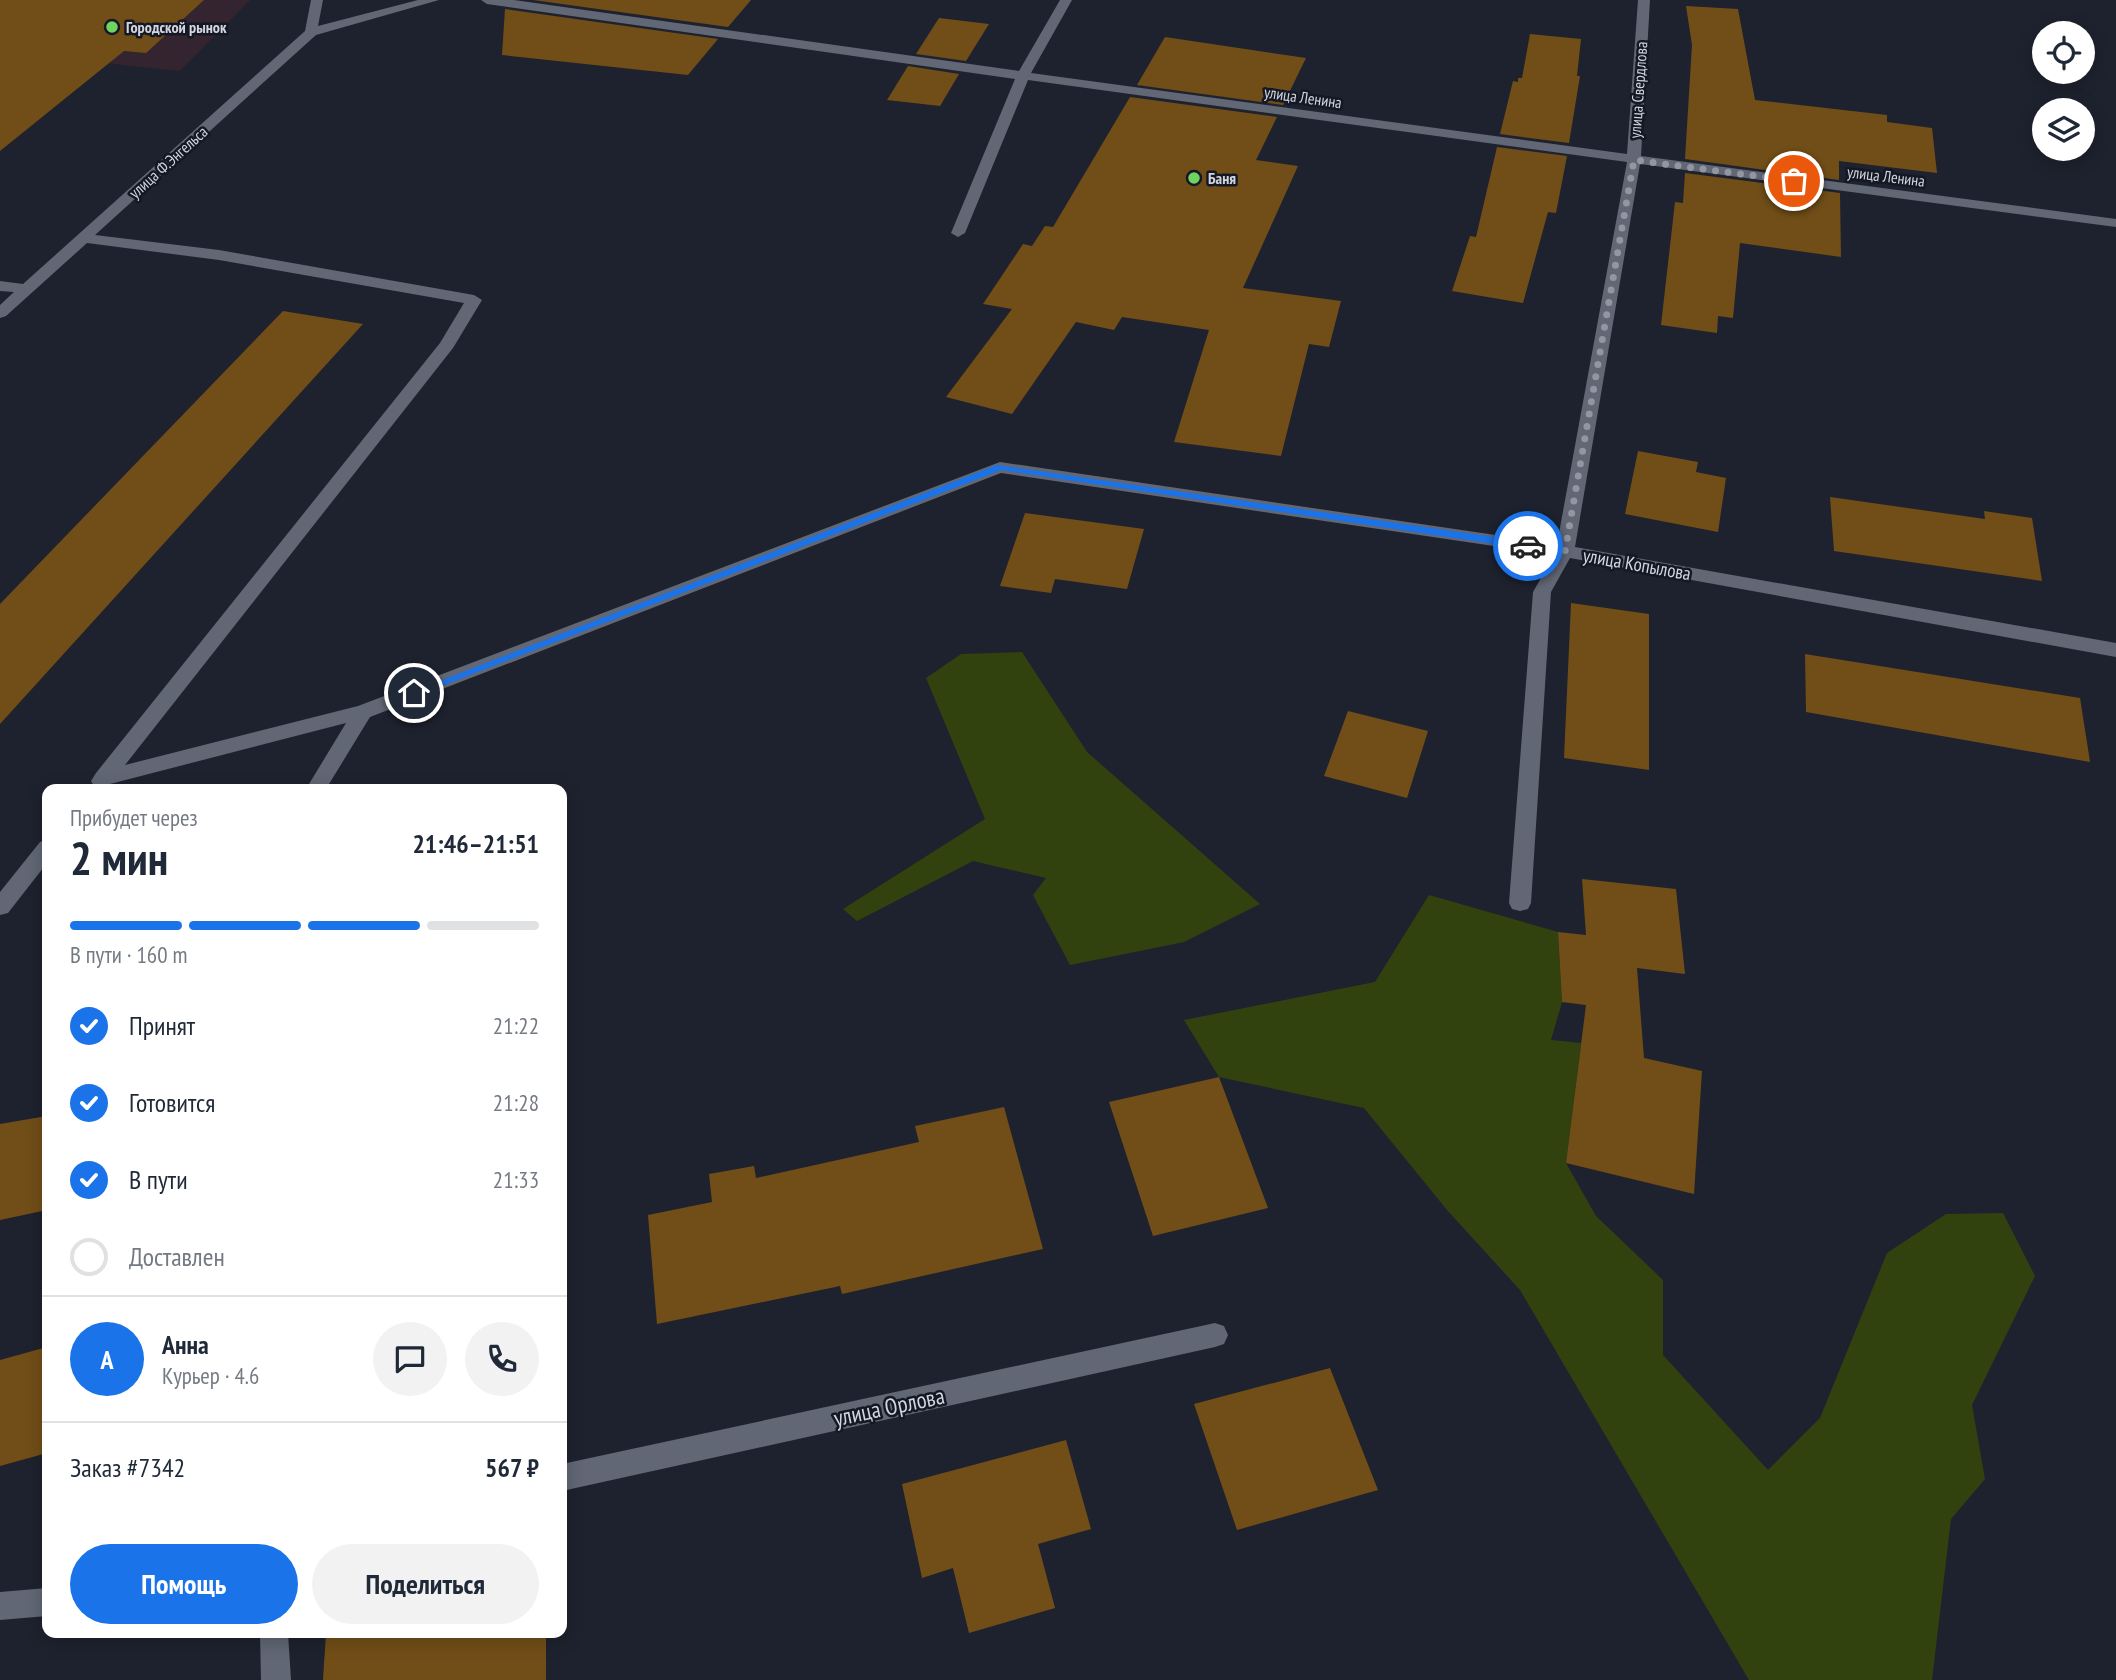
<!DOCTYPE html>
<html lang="ru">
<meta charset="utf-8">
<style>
:root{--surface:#fff;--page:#f2f2f3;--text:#1f2937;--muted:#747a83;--line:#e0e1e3;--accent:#1a73e8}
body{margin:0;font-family:"PT Sans Narrow",sans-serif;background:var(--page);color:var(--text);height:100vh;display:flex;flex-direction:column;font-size:26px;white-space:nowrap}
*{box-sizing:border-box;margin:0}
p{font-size:23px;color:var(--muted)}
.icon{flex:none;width:38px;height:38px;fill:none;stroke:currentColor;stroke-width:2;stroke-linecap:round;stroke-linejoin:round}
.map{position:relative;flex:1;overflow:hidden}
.panel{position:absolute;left:42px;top:784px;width:525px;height:854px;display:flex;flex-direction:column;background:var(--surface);border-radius:14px;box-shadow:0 4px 18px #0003}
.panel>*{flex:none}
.fabs{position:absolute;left:2032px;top:21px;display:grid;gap:14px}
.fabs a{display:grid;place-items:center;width:63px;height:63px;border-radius:50%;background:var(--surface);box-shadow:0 4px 18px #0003;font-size:35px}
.pin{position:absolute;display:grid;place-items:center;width:60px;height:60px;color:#fff;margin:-30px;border:4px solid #fff;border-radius:50%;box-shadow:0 2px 7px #0007}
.courier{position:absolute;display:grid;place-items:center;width:70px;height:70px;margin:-35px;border:5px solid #1a73e8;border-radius:50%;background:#fff;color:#222;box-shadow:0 2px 9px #0007}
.head em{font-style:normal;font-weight:600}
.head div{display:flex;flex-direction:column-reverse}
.head{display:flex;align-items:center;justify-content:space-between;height:119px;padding:0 28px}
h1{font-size:46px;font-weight:600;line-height:52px}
.bar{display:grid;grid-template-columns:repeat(4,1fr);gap:10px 7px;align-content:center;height:84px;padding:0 28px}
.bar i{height:9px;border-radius:5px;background:var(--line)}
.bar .on{background:var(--accent)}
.bar p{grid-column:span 4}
.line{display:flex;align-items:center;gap:18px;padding:0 28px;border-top:2px solid var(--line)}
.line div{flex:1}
.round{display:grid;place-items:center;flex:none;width:74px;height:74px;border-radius:37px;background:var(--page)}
ol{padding:0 28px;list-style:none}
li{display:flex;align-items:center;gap:21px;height:77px}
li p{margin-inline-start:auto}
li .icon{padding:7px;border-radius:50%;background:var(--accent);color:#fff;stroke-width:4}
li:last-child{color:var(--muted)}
li i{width:38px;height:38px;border:4px solid var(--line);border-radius:50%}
.action{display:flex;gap:14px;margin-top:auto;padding:14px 28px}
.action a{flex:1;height:80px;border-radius:42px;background:var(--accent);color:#fff;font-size:28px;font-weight:600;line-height:80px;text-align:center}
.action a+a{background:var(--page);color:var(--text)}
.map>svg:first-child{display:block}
.commercial{fill:#33242f}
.green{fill:#32420f}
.building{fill:#714e17}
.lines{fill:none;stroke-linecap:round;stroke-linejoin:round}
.minor{fill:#616775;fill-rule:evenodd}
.route{fill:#1a73e8}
.done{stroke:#9396a0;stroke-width:7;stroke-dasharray:0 12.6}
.poi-dot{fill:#6ed360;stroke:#141824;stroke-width:2.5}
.labels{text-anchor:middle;stroke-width:5;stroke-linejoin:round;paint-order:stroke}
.far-poi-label{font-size:16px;font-weight:bold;fill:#d2d5de;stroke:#141824;text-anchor:start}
.far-street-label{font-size:16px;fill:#d2d5de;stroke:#141824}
.street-label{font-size:19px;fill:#d2d5de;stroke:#141824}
.near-street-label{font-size:23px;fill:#d2d5de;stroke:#141824}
</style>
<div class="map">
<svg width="2116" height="1680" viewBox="0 0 2116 1680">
<rect width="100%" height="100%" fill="#1e222e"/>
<path class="commercial" d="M 0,0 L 250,0 L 180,71 L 0,52 Z"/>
<g class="green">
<path d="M 1022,652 L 1087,752 L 1260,904 L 1184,942 L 1070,965 L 1033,895 L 1046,878 L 973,861 L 857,921 L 843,909 L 985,819 L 926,678 L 961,654 Z"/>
<path d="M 1429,895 L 1558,932 L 1562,1002 L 1551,1040 L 1581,1043 L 1566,1163 L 1596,1216 L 1663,1280 L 1663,1355 L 1768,1470 L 1820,1418 L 1887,1253 L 1946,1214 L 2003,1213 L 2035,1276 L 1972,1405 L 1985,1479 L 1951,1519 L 1932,1680 L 1749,1680 L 1520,1290 L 1447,1210 L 1364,1108 L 1219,1077 L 1184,1020 L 1375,982 Z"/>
</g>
<g class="building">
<path d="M 0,0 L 204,0 L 146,53 L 124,51 L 0,151 Z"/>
<path d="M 533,0 L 751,0 L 728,27 Z"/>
<path d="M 1686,6 L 1738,9 L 1755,100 L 1887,115 L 1887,122 L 1932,128 L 1937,173 L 1839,161 L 1839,180 L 1685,159 L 1692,45 Z"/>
<path d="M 505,9 L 718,39 L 688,75 L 502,55 Z"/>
<path d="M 939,18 L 989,24 L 966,61 L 916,54 Z"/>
<path d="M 1530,34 L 1581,39 L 1577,76 L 1580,76 L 1569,143 L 1500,134 L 1513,81 L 1518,82 L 1518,78 L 1522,78 Z"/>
<path d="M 1165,37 L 1306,58 L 1283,105 L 1137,85 Z"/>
<path d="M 908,66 L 959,74 L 940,106 L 887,100 Z"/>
<path d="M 1130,97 L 1277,117 L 1256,160 L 1298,166 L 1243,288 L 1341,301 L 1329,347 L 1309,344 L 1281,456 L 1174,442 L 1209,330 L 1122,317 L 1114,330 L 1076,322 L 1012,414 L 946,397 L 1012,309 L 983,304 L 1023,244 L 1032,246 L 1045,226 L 1053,227 Z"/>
<path d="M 1497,147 L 1567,156 L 1556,213 L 1548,212 L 1523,303 L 1452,291 L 1470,236 L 1476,237 Z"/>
<path d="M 1685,173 L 1840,193 L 1841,257 L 1740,243 L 1733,318 L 1718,316 L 1717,333 L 1661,325 L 1675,202 L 1683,203 Z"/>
<path d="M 283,311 L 363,324 L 0,724 L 0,604 Z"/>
<path d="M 1638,451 L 1698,462 L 1696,472 L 1726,478 L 1718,532 L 1625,514 Z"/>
<path d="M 1830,497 L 1985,519 L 1984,511 L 2032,518 L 2042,581 L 1834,551 Z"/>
<path d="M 1025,513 L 1144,529 L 1127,589 L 1055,579 L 1051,593 L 1000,586 Z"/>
<path d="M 1571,603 L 1649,614 L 1649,770 L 1564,758 Z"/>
<path d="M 1805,654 L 2080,698 L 2090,762 L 1806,712 Z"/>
<path d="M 1348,711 L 1428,731 L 1407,798 L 1324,776 Z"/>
<path d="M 1582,879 L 1676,889 L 1685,974 L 1637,968 L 1644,1058 L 1702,1071 L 1694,1194 L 1566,1163 L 1586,1005 L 1562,1002 L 1558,932 L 1586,935 Z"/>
<path d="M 1219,1077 L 1268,1208 L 1153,1236 L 1109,1102 Z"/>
<path d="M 1004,1107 L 1043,1249 L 842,1294 L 840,1286 L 657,1324 L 648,1215 L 712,1202 L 709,1174 L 754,1166 L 756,1178 L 919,1142 L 915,1126 Z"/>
<path d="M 47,1116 L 47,1210 L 0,1220 L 0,1124 Z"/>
<path d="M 47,1347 L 47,1453 L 0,1466 L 0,1360 Z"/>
<path d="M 1330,1368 L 1378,1490 L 1237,1530 L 1194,1404 Z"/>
<path d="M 1066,1440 L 1091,1529 L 1038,1544 L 1055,1608 L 969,1633 L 953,1568 L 922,1578 L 902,1484 Z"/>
<path d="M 326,1633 L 546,1633 L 546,1680 L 323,1680 Z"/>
</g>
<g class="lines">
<g class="minor">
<path d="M 311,0 L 323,0 L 318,26 L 418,0 L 439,0 L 316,35 L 95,235 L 219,250 L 474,295 L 482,300 L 453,348 L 125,765 L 358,706 L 1000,462 L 1557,544 L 1627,162 L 1028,80 L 965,233 L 958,237 L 951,233 L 1015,79 L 487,4 L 481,0 L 514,0 L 1019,71 L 1060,0 L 1072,0 L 1031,73 L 1627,154 L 1638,0 L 1650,0 L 1641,156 L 2116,219 L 2116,227 L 1640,164 L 1575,547 L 2116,643 L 2116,657 L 1570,558 L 1551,592 L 1531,903 L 1528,909 L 1520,911 L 1512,909 L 1509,903 L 1533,592 L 1554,555 L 1001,473 L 370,717 L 326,789 L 306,789 L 346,723 L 110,784 L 101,788 L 94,786 L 91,781 L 96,773 L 440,343 L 464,303 L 219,260 L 87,243 L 6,316 L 0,318 L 0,305 L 14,292 L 0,291 L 0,281 L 23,284 L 305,31 Z"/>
<path d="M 47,840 L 47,863 L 8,913 L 0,915 L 0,892 L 40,842 Z"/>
<path d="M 1215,1323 L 1224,1326 L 1228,1335 L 1224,1344 L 1215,1347 L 562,1491 L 562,1464 Z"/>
<path d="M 47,1588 L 47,1616 L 0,1620 L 0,1592 Z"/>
<path d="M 260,1633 L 288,1633 L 291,1680 L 261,1680 Z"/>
</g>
</g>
<path class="route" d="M 997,465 L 1528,542 L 1532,546 L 1528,549 L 1001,470 L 418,695 L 409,693 Z"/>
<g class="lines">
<path class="done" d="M 1528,546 L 1565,551 L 1634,160 L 1794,181"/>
</g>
<g class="poi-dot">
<circle cx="112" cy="27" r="7"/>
<circle cx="1194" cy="178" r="7"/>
</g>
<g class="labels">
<g class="far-poi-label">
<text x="126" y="33">Городской рынок</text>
<text x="1208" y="184">Баня</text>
</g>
<g class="far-street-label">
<text transform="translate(1638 90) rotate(-86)" y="6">улица Свердлова</text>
<text transform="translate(1303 97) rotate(8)" y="6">улица Ленина</text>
<text transform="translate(168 162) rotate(-42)" y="6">улица Ф.Энгельса</text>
<text transform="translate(1886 176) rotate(7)" y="6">улица Ленина</text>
</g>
<g class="street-label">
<text transform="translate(1637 564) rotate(10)" y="7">улица Копылова</text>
</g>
<g class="near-street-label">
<text transform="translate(889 1407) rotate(-12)" y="8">улица Орлова</text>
</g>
</g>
</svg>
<div class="fabs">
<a><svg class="icon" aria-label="locate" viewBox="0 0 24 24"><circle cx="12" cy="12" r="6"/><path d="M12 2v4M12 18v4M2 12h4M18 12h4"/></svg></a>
<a><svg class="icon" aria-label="layers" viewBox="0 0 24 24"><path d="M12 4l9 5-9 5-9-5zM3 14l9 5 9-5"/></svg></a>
</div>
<div class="pin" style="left:1794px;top:181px;background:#ea580c"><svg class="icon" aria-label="bag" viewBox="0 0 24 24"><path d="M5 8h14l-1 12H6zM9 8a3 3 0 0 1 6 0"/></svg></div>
<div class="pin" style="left:414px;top:693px;background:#1f2937"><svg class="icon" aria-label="home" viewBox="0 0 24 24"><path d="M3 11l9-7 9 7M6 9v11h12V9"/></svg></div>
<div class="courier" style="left:1528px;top:546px"><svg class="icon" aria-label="car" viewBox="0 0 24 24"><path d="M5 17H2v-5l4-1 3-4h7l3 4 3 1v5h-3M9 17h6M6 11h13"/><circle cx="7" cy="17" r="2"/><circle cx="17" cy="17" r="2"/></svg></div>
<section class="panel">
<div class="head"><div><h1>2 мин</h1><p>Прибудет через</p></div><em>21:46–21:51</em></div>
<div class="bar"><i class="on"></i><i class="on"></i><i class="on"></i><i></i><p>В пути · 160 m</p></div>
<ol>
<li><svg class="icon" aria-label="check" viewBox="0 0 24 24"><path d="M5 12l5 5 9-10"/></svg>Принят<p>21:22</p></li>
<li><svg class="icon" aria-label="check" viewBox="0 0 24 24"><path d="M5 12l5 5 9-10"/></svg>Готовится<p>21:28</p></li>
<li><svg class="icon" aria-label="check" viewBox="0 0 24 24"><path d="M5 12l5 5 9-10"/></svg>В пути<p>21:33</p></li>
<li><i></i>Доставлен</li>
</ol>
<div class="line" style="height:126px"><b class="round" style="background:var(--accent);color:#fff">А</b><div><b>Анна</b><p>Курьер · 4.6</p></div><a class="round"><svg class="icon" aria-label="chat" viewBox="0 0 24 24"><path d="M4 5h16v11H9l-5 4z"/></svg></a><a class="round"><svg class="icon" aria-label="phone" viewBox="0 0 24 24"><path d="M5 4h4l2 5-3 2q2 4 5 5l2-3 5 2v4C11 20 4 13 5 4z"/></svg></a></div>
<div class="line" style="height:91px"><div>Заказ #7342</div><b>567 ₽</b></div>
<div class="action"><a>Помощь</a><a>Поделиться</a></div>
</section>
</div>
